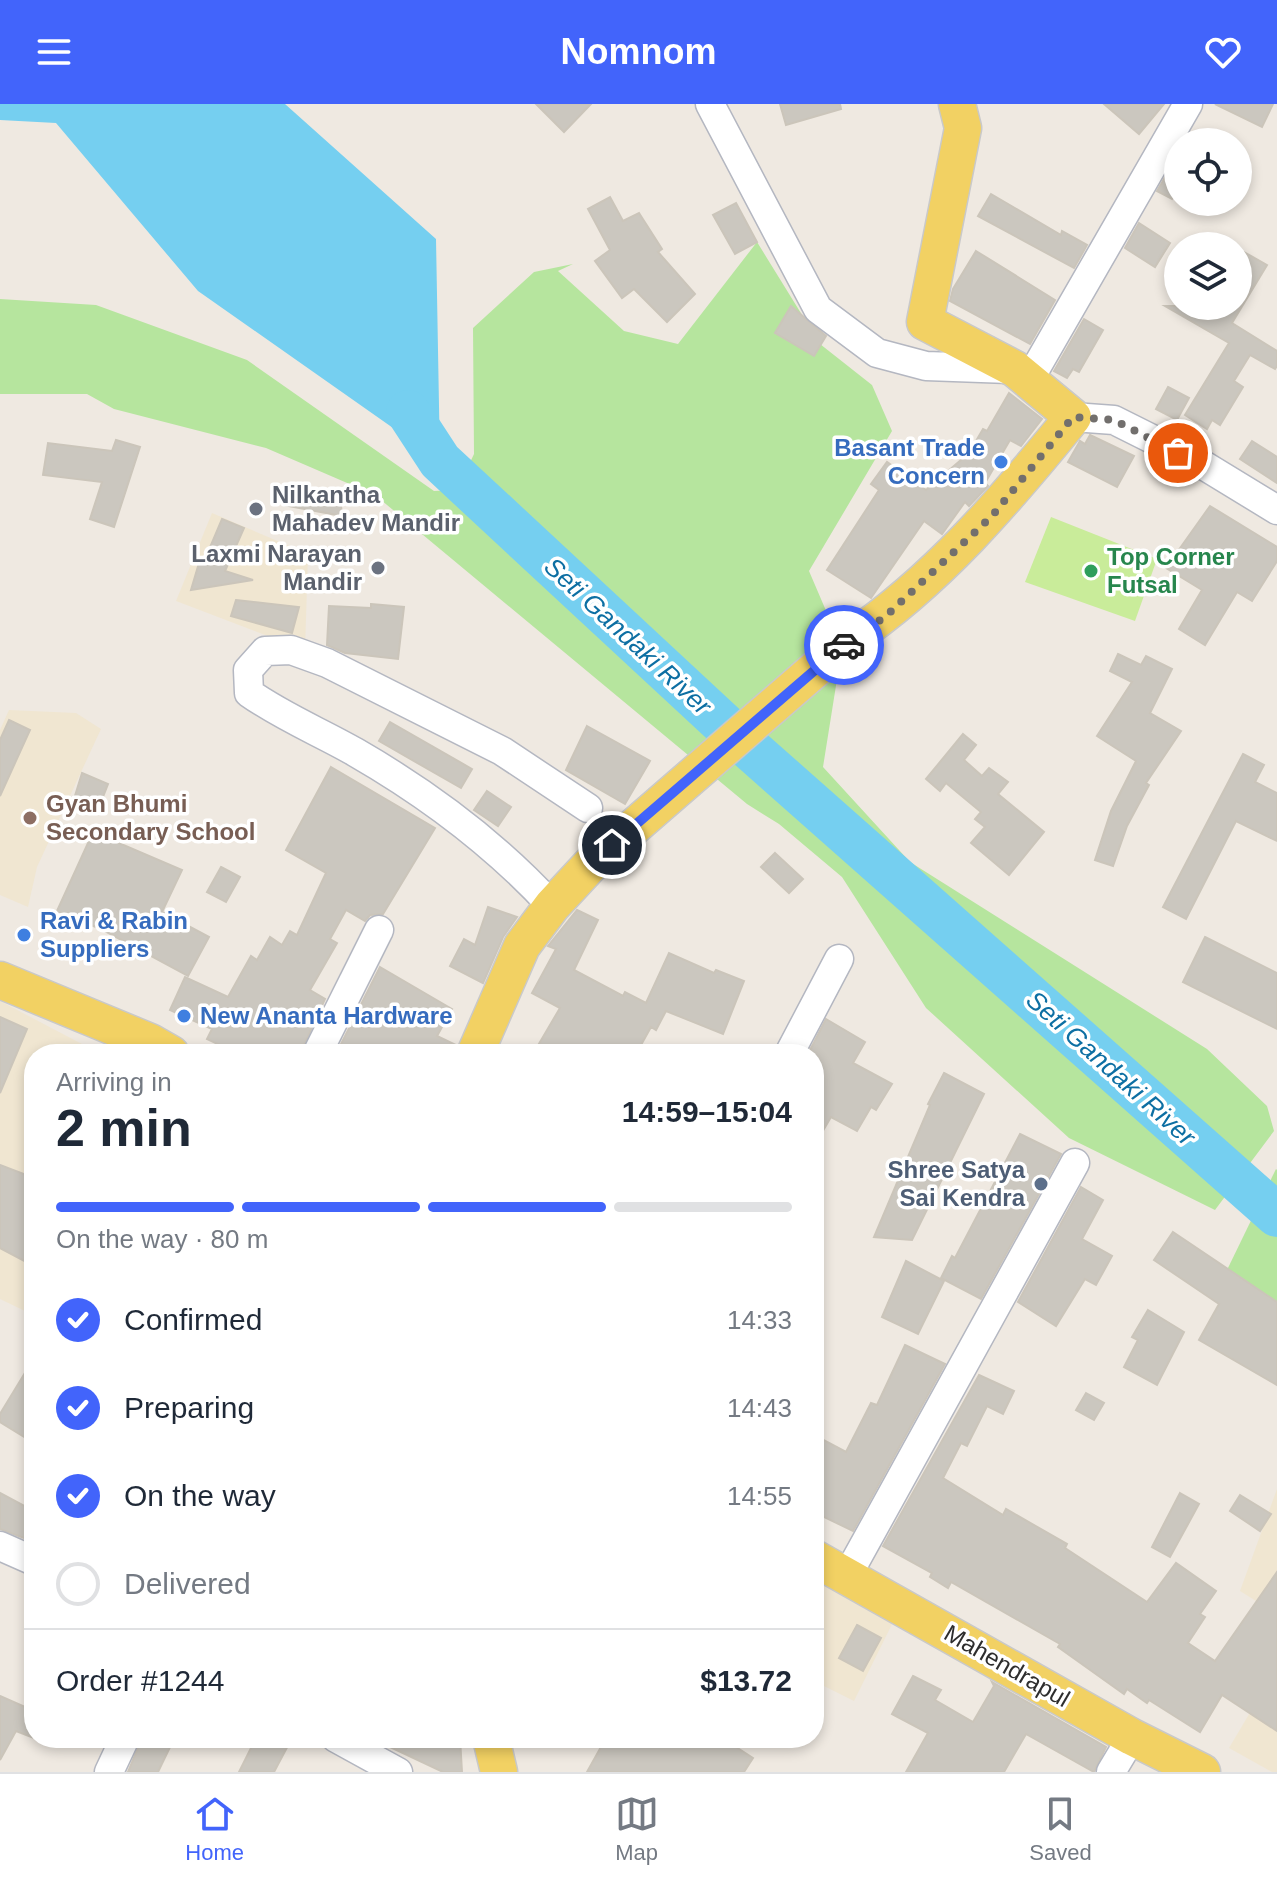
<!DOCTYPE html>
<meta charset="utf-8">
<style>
:root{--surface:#fff;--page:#f2f2f3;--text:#1f2937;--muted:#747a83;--line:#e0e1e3;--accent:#4264fb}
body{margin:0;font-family:Helvetica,sans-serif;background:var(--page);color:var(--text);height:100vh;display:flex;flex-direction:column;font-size:30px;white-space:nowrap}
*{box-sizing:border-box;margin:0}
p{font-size:26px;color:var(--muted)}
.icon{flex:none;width:44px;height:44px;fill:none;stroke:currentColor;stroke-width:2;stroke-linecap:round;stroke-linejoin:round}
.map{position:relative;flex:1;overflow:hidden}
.sheet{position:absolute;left:24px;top:940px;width:800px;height:704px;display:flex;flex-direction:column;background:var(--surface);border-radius:32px;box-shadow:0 4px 12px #0003}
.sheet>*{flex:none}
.buttons{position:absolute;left:1164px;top:24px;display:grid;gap:16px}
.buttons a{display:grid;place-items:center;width:88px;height:88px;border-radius:50%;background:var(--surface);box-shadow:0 4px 12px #0003;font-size:40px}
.pin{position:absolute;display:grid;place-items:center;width:68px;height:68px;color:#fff;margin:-34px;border:4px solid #fff;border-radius:50%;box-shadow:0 2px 8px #0007}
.courier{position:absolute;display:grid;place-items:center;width:80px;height:80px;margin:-40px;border:6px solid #4264fb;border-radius:50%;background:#fff;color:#222;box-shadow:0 2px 10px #0007}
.headline em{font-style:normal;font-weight:600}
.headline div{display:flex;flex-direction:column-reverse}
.headline{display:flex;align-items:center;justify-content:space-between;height:136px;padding:0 32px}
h1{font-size:52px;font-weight:600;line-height:60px}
.bar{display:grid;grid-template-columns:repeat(4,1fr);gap:12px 8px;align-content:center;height:96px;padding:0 32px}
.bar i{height:10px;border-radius:6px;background:var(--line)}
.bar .on{background:var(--accent)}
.bar p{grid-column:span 4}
.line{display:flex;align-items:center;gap:20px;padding:0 32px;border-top:2px solid var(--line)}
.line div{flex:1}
ol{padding:0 32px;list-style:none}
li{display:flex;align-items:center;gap:24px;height:88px}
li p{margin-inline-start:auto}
li .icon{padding:8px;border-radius:50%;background:var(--accent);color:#fff;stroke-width:4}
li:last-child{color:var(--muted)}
li i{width:44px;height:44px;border:4px solid var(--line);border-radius:50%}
header{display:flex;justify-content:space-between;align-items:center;height:104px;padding:0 32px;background:var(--accent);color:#fff;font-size:36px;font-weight:600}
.tab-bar{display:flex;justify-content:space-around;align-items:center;height:112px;border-top:2px solid var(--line);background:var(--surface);font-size:22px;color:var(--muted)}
.tab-bar a{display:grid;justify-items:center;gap:4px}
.tab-bar .on{color:var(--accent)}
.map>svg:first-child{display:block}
.education{fill:#f0e6d1}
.green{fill:#b6e59e}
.pitch{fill:#c9ec9a}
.water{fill:#75cff0}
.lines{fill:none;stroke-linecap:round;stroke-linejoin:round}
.river{stroke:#75cff0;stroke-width:44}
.building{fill:#cbc7bf;stroke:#cbc5ba;stroke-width:2}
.minor-casing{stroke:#b4b7c1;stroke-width:31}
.major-casing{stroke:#c9c9c9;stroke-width:39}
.minor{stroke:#fff;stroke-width:28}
.major{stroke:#f2d163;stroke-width:36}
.done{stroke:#726f6d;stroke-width:8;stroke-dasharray:0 14.4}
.route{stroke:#4264fb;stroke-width:10}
.shop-dot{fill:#3f7fe0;stroke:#fff;stroke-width:3}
.worship-dot{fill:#6b7280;stroke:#fff;stroke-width:3}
.leisure-dot{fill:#2e9e5b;stroke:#fff;stroke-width:3}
.education-dot{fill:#8d6e63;stroke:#fff;stroke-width:3}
.service-dot{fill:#5c6f8a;stroke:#fff;stroke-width:3}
.labels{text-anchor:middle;stroke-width:7;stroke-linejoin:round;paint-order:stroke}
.shop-label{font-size:24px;font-weight:bold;fill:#366cbe;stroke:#fff;text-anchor:start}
.worship-label{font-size:24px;font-weight:bold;fill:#5b616d;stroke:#fff;text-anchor:start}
.leisure-label{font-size:24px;font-weight:bold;fill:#27864d;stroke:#fff;text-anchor:start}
.education-label{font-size:24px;font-weight:bold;fill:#785e54;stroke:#fff;text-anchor:start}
.service-label{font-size:24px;font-weight:bold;fill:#4e5e75;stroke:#fff;text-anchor:end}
.street-label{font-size:24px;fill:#2e2e2e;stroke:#fff}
.water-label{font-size:26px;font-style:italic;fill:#0d6fa3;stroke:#fff}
</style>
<header><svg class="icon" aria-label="menu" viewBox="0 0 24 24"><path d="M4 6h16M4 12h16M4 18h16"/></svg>Nomnom<svg class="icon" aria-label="heart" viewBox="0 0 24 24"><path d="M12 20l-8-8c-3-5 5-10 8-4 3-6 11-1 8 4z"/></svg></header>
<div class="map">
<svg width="1277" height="1668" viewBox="0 0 1277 1668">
<rect width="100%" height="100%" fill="#efe9e1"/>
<g class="education">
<path d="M 212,409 L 308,450 L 305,546 L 176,497 Z"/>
<path d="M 9,606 L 76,609 L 101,625 L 37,763 L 28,803 L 0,791 L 0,626 Z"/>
<path d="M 0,897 L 101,950 L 34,950 L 34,1189 L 25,1207 L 0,1195 Z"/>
<path d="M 1277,1385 L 1277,1510 L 1240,1487 Z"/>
<path d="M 814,1462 L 896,1512 L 854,1597 L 814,1577 Z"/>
<path d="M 1277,1563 L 1277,1668 L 1272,1668 L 1229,1644 Z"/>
</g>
<g class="green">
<path d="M 757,138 L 820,240 L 872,281 L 892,327 L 809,467 L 842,544 L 823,663 L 910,758 L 1207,945 L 1267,1002 L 1274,1027 L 1215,1106 L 1069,1034 L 926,904 L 842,773 L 779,720 L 747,700 L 375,391 L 266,344 L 114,305 L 87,290 L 0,290 L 0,195 L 96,201 L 247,256 L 434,387 L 457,386 L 474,350 L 473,224 L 534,168 L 573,160 L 558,167 L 624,227 L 678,240 Z"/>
<path d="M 1276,1065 L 1277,1066 L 1277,1205 L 1227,1166 Z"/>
</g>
<path class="pitch" d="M 1051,413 L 1157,455 L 1135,517 L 1025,478 Z"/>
<path class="water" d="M 0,0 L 285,0 L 436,135 L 440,357 L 198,187 L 56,19 L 0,16 Z"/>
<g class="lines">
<path class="river" d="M 408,308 L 440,357 L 747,642 L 1277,1111"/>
</g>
<g class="building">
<path d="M 536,0 L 591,0 L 564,28 Z"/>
<path d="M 780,0 L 840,0 L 841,5 L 786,21 Z"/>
<path d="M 1104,0 L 1164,0 L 1139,30 Z"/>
<path d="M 1215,0 L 1273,0 L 1262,23 Z"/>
<path d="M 1178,51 L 1178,84 L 1172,95 L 1157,87 Z"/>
<path d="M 991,90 L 1061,131 L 1062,127 L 1087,141 L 1074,164 L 978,112 Z"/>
<path d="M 610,93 L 623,117 L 639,109 L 662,145 L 658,148 L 695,190 L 667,218 L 634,185 L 622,194 L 595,157 L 610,146 L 588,105 Z"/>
<path d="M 736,99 L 757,138 L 735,150 L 713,111 Z"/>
<path d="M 1139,119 L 1170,139 L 1155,163 L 1125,144 Z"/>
<path d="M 976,147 L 1055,196 L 1030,240 L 950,197 L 953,185 Z"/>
<path d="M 1244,148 L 1267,161 L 1232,219 L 1277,247 L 1277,262 L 1275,265 L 1250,251 L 1234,277 L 1243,283 L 1220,321 L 1212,316 L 1207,325 L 1185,311 L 1229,239 L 1165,202 L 1238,202 L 1238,158 Z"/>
<path d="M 791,202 L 826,232 L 814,252 L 775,229 Z"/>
<path d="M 1084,215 L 1103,226 L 1079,268 L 1073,265 L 1067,274 L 1054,267 Z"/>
<path d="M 1168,283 L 1189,294 L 1177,316 L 1156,305 Z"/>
<path d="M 1009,289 L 1042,315 L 1021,342 L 1010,336 L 985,379 L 988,382 L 969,402 L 965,398 L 942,430 L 924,417 L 871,494 L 827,466 L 879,386 L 871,380 L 887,358 L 926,386 L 969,349 L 983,325 L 987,327 Z"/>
<path d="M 1090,331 L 1134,352 L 1117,383 L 1068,358 L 1080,337 L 1085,340 Z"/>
<path d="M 116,336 L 140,343 L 114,423 L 90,415 L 102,378 L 43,371 L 48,339 L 112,347 Z"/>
<path d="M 1252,337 L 1277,353 L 1277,379 L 1240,355 Z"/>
<path d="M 340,390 L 342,412 L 283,401 L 283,395 Z"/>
<path d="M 1210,402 L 1277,443 L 1277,457 L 1252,497 L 1237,488 L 1205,541 L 1179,525 L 1202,486 L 1166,464 Z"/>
<path d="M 222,415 L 244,424 L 225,467 L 253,476 L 191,486 L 199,459 L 203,460 Z"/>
<path d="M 236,496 L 299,503 L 292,529 L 231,512 Z"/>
<path d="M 371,500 L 404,503 L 398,555 L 345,549 L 327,541 L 329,502 L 371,504 Z"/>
<path d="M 1118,550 L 1141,561 L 1146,552 L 1172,565 L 1150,609 L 1181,627 L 1146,679 L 1149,681 L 1127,722 L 1113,762 L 1095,756 L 1111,707 L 1136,657 L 1097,632 L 1132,578 L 1110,567 Z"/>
<path d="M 9,616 L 30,626 L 0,692 L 0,636 Z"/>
<path d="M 390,618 L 472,665 L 461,684 L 379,637 Z"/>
<path d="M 587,622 L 650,657 L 625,700 L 566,666 Z"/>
<path d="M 963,630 L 976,641 L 964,656 L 982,672 L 989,664 L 1008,678 L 998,690 L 1044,728 L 1009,771 L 971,739 L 985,723 L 975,715 L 981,708 L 946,679 L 940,687 L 926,675 Z"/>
<path d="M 1243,650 L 1264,661 L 1255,678 L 1277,689 L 1277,737 L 1236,717 L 1186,815 L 1163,803 Z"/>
<path d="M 331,663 L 435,724 L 383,810 L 370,811 L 365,817 L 346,806 L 330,835 L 337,839 L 310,886 L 325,895 L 300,950 L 239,950 L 207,935 L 212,925 L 170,906 L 185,873 L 228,893 L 251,852 L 257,856 L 270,833 L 282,841 L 290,827 L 297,831 L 326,769 L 286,746 Z"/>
<path d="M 82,669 L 108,680 L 99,703 L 74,695 Z"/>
<path d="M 487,687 L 511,703 L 498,722 L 474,706 Z"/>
<path d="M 93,728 L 182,766 L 162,808 L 209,833 L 188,872 L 103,826 L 57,807 Z"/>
<path d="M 775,749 L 803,775 L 789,789 L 761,763 Z"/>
<path d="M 221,763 L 240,773 L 226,798 L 207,788 Z"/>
<path d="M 488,803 L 517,813 L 503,833 L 483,879 L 450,862 L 464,835 L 475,841 Z"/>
<path d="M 577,806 L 598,816 L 574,866 L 623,892 L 625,888 L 646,899 L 669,849 L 714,869 L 716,866 L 744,877 L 723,930 L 666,907 L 656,926 L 651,923 L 636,950 L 533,950 L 560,904 L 532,889 L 556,845 L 548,842 Z"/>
<path d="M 1205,833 L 1277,869 L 1277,925 L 1183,878 Z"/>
<path d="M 380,863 L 452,905 L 437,932 L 456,941 L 454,950 L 350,950 L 339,944 Z"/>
<path d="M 0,913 L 27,925 L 0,989 Z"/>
<path d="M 826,915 L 865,938 L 853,959 L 892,980 L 876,1006 L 871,1003 L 857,1027 L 831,1013 L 814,1042 L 814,950 L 808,950 Z"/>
<path d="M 944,969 L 984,990 L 912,1136 L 874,1133 L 930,1001 L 928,1000 Z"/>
<path d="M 1020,1030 L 1061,1050 L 981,1195 L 941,1174 L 952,1152 L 955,1154 Z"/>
<path d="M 0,1061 L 34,1074 L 34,1162 L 0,1144 Z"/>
<path d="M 1081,1083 L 1103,1096 L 1082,1135 L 1112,1152 L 1096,1181 L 1085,1175 L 1056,1222 L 1018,1198 Z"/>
<path d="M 1173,1128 L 1277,1198 L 1277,1281 L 1199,1236 L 1219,1200 L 1154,1156 Z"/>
<path d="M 906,1157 L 944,1177 L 918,1230 L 882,1213 Z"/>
<path d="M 1148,1206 L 1184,1228 L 1157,1281 L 1124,1263 L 1138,1236 L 1132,1233 Z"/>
<path d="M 905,1241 L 945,1260 L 853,1427 L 814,1408 L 814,1331 L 846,1348 L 871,1299 L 877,1301 Z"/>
<path d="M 34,1254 L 34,1339 L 0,1318 L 0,1310 Z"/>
<path d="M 979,1271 L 1014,1287 L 1003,1310 L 987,1302 L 967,1342 L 961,1339 L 943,1374 L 1003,1411 L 1006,1405 L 1067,1440 L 1065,1444 L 1147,1498 L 1176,1459 L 1216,1487 L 1200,1510 L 1205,1513 L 1188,1539 L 1215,1557 L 1277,1468 L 1277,1627 L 1222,1591 L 1200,1628 L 1149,1596 L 1147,1599 L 1127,1585 L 1124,1590 L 1058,1543 L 1060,1540 L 951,1478 L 948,1484 L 930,1473 L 932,1469 L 883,1442 Z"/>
<path d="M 1086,1289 L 1104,1299 L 1094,1316 L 1076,1306 Z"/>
<path d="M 0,1389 L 34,1407 L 34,1417 L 24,1434 L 0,1425 Z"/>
<path d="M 1180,1389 L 1199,1400 L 1170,1453 L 1152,1443 Z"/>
<path d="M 1240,1391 L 1271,1410 L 1260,1427 L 1230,1407 Z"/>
<path d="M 857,1521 L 881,1534 L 863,1567 L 839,1554 Z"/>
<path d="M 913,1572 L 941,1586 L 935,1596 L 973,1618 L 994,1582 L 992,1578 L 1106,1643 L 1094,1668 L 1026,1630 L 1004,1668 L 906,1668 L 928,1629 L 892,1610 Z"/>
<path d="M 0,1592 L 34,1607 L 34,1634 L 16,1627 L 0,1656 Z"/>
<path d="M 142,1634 L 162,1634 L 172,1639 L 158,1668 L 128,1668 Z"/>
<path d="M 256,1634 L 292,1634 L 274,1668 L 239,1668 Z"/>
<path d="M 371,1634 L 460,1634 L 462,1668 L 443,1668 Z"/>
<path d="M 606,1634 L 722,1634 L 753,1654 L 744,1668 L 587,1668 Z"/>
</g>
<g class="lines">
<g class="minor-casing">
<g id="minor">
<path d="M 710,0 L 818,205 L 877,249 L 926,262 L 1009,265"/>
<path d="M 1029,276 L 1188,0"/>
<path d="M 1073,313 L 1114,316 L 1200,359 L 1277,406"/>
<path d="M 552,802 C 495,740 428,690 355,648 C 320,628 283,613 249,589 L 248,566 L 265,547 L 291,546 L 327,559 L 502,647 L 588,704"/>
<path d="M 317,950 L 379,826"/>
<path d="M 789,950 L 839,855"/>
<path d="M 0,1442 L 34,1457"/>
<path d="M 847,1472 L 1075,1059"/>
<path d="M 336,1634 L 398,1668"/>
<path d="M 109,1668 L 125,1634"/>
<path d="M 1111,1668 L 1132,1633"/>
</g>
</g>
<g class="major-casing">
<g id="major">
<path d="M 0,876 L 150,938 L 171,950"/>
<path d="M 475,950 L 522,842 L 552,802 L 591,760 L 849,536 C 937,477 1006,395 1073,313 L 1015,265 L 925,218 L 963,24 L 957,0"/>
<path d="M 814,1454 L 1132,1633 L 1202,1668"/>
<path d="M 491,1634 L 499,1668"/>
</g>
</g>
<use href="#minor" class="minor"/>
<use href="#major" class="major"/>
</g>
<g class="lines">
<path class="done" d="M 844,541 L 886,512 L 992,412 L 1073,313 L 1114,316 L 1178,349"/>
<path class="route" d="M 612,741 L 844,541"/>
</g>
<g class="shop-dot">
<circle cx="1001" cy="358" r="8"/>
<circle cx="24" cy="831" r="8"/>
<circle cx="184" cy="912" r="8"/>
</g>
<g class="worship-dot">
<circle cx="256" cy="405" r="8"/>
<circle cx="378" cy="464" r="8"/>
</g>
<circle class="leisure-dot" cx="1091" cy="467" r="8"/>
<circle class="education-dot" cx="30" cy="714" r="8"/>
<circle class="service-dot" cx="1041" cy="1080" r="8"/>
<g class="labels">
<g class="shop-label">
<text x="985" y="352" text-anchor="end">Basant Trade<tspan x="985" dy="28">Concern</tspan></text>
<text x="40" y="825">Ravi &amp; Rabin<tspan x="40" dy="28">Suppliers</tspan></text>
<text x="200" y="920">New Ananta Hardware</text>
</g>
<g class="worship-label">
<text x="272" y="399">Nilkantha<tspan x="272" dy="28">Mahadev Mandir</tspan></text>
<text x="362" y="458" text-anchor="end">Laxmi Narayan<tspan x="362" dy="28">Mandir</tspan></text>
</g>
<g class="leisure-label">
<text x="1107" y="461">Top Corner<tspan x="1107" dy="28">Futsal</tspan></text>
</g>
<g class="education-label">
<text x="46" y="708">Gyan Bhumi<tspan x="46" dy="28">Secondary School</tspan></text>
</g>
<g class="service-label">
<text x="1025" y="1074">Shree Satya<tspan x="1025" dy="28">Sai Kendra</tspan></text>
</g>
<g class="street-label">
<text transform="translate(1007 1562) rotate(30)" y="8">Mahendrapul</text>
</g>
<g class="water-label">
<text transform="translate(628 532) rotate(43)" y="9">Seti Gandaki River</text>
<text transform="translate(1111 964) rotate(42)" y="9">Seti Gandaki River</text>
</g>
</g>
</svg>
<div class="buttons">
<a><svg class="icon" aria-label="locate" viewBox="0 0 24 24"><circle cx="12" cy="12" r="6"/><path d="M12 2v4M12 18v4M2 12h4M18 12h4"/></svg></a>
<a><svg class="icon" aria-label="layers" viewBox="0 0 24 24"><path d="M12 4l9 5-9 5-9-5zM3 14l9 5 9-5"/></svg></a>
</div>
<div class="pin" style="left:1178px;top:349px;background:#ea580c"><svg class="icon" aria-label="bag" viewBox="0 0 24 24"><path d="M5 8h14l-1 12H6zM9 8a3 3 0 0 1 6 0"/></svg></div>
<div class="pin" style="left:612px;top:741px;background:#1f2937"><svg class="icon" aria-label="home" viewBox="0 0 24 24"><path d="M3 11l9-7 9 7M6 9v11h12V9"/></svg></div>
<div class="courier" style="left:844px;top:541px"><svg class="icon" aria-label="car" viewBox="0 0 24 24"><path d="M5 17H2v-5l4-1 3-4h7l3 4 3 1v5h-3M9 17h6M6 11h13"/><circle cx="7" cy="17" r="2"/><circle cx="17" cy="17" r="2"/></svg></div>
<section class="sheet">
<div class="headline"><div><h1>2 min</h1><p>Arriving in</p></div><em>14:59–15:04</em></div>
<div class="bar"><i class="on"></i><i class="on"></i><i class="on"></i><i></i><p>On the way · 80 m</p></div>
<ol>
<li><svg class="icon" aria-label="check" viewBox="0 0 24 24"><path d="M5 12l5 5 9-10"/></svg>Confirmed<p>14:33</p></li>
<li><svg class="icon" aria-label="check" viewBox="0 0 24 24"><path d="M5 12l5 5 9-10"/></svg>Preparing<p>14:43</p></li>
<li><svg class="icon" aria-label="check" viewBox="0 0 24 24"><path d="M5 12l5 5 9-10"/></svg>On the way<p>14:55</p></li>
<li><i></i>Delivered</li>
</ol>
<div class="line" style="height:104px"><div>Order #1244</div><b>$13.72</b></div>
</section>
</div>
<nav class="tab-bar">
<a class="on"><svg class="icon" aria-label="home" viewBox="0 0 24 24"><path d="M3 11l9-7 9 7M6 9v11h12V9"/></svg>Home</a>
<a><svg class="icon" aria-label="map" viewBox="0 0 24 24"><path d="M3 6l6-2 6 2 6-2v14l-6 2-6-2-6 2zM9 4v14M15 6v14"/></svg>Map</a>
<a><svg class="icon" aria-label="saved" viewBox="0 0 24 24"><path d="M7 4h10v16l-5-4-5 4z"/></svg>Saved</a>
</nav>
